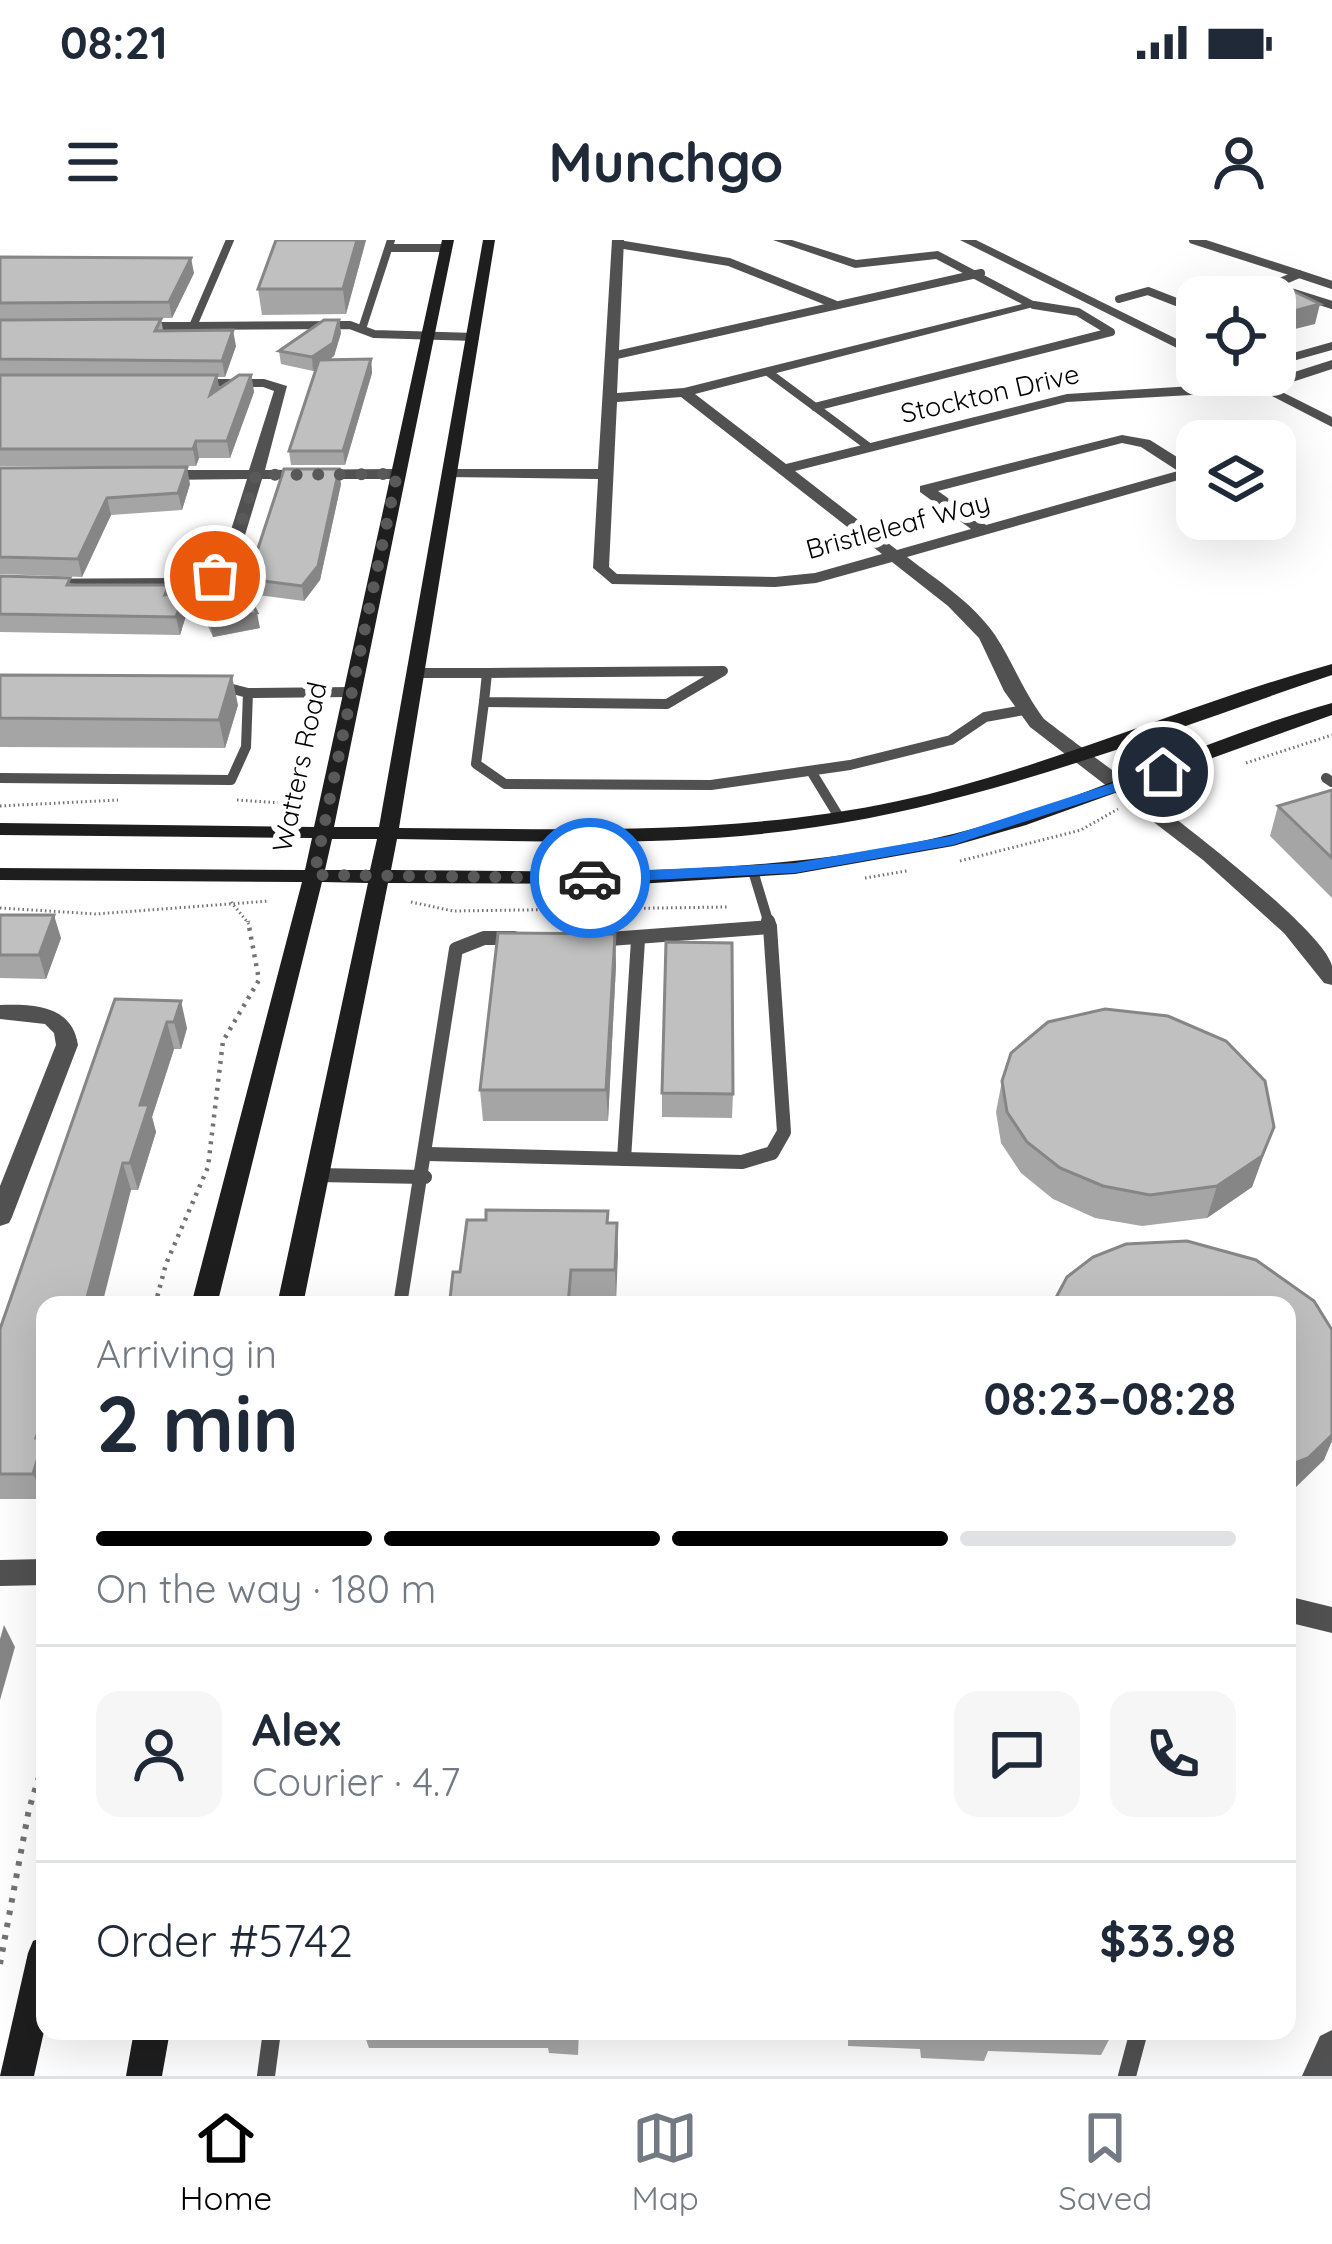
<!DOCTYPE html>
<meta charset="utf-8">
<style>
:root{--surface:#fff;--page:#f6f6f7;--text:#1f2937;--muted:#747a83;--line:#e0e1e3;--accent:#000}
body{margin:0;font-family:Quicksand,sans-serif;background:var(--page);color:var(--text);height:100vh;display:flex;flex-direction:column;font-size:45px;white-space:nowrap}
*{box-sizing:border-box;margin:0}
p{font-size:39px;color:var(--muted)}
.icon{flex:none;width:66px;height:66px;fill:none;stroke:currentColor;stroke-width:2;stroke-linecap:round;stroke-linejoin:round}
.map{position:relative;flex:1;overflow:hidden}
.drawer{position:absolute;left:36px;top:1056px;width:1260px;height:744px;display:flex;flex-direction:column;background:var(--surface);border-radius:24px;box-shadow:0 12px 48px #0002}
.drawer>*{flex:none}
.buttons{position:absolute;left:1176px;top:36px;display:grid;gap:24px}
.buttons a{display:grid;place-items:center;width:120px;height:120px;border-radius:24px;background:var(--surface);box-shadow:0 12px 48px #0002;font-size:60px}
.pin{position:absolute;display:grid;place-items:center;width:102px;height:102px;color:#fff;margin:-51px;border:6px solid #fff;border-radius:50%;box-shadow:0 3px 12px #0007}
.courier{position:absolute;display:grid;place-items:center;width:120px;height:120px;margin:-60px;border:9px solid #1a73e8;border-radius:50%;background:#fff;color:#222;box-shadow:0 3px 15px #0007}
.headline em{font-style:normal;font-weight:700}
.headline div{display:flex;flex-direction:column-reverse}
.headline{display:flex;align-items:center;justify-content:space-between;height:204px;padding:0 60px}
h1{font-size:78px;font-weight:700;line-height:90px}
.bar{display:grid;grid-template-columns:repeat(4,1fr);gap:18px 12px;align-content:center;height:144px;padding:0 60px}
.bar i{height:15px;border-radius:9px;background:var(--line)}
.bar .current{background:var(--accent)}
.bar p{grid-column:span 4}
.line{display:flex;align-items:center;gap:30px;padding:0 60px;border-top:3px solid var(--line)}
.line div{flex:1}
.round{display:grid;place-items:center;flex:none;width:126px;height:126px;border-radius:24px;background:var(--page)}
.status{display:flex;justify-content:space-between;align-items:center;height:84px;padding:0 60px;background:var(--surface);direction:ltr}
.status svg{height:33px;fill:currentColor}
header{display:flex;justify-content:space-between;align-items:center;height:156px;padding:0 60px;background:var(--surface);font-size:54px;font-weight:700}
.dock{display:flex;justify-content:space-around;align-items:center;height:168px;border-top:3px solid var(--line);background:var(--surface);font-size:33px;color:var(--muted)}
.dock a{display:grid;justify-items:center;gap:6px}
.dock .current{color:var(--accent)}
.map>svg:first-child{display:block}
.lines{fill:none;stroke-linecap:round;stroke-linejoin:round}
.path-far2{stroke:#737373;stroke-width:3;stroke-dasharray:1.5 3;stroke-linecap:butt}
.path-far1{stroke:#737373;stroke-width:4.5;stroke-dasharray:3 6;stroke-linecap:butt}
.path{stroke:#737373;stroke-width:6;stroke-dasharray:4.5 8;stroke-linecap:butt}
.service-far3{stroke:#515151;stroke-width:8}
.service-far2{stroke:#515151;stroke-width:10}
.service-far1{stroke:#515151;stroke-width:14}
.service{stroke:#515151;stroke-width:18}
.minor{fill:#515151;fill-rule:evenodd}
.tertiary{fill:#515151;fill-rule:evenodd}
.secondary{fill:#1e1e1e;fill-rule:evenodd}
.wall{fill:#a5a5a5}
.shaded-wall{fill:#868686}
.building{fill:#c0c0c0;stroke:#868686;stroke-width:3}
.route{fill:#1a73e8}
.done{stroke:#595959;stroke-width:12;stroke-dasharray:0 21.6}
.labels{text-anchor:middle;stroke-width:12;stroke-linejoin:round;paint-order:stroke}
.far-street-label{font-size:27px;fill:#000;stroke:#fff}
</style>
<div class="status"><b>08:21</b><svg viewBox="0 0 49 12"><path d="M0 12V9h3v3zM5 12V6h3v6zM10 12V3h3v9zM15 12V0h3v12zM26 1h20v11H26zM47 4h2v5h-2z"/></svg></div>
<header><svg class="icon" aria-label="menu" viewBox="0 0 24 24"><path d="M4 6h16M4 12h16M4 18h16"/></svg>Munchgo<svg class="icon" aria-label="person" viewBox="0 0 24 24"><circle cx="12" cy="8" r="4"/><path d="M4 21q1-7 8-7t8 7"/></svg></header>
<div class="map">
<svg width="1332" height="1836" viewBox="0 0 1332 1836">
<rect width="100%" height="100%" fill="#fff"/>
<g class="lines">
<g class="path-far2">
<path d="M 1246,523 L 1332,495"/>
<path d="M 237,560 L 282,563 L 296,570"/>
<path d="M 0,566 L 118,560"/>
<path d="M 960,621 L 1081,590 L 1118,569"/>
<path d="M 865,638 L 907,631"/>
<path d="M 231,662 L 249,684"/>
<path d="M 411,662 L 453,671 L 728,667"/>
<path d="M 0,668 L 96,674 L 269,661"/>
</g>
<path class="path-far1" d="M 155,1065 L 166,1024 L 208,927 L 223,801 L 259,740 L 248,681"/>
<path class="path" d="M 0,1724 L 29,1569 L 45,1518"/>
<g class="service-far3">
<path d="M 1193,0 L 1299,34"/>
<path d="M 618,4 L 729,22 L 834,64"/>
<path d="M 389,8 L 446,8"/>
<path d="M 1291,52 L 1332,65"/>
<path d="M 1245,57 L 1299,34 L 1332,45"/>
<path d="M 1119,59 L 1148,51 L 1197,70"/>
<path d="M 149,86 L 193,86 L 230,0"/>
<path d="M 193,86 L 350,85 L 374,94 L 475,97"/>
<path d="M 362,89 L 391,0"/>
<path d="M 612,116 L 981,33"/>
<path d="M 768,132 L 869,207"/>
<path d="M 815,167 L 1111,92 L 1078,72 L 1034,65"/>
</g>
<g class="service-far2">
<path d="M 723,431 L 667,464 L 484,462 L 487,433 Z"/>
<path d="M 415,433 L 487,433"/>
<path d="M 248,453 L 352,452"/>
<path d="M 484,462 L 476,524 L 505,544 L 711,545 L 850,525 L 951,500 L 985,477 L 1024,470"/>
<path d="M 811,531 L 839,577"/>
<path d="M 0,538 L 231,540 L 246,507 L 248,453 L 221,446"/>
<path d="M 1326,538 L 1332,542"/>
<path d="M 753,631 L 769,684"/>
</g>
<g class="service-far1">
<path d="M 596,700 L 770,687 L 768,681"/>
<path d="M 428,914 L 742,922 L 772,913 L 784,892 L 770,687"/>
<path d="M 624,919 L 638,700"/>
<path d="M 317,935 L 425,937"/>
<path d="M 400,1065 L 456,709 L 484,698 L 514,698"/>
</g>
<g class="service">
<path d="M 266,1836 L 272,1791"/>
<path d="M 1127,1836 L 1139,1791"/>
</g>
<g class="minor">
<path d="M 612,0 L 624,0 L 617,153 L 684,148 L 1022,64 L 936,19 L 855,28 L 773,0 L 792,0 L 856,20 L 938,11 L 1041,65 L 695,154 L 786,224 L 1067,154 L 1208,145 L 1224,135 L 1241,135 L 1229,144 L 1267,144 L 1269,147 L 1262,151 L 1067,162 L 795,231 L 897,310 L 971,289 L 920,252 L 920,246 L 1122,195 L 1150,200 L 1196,229 L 1196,235 L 907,317 C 937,340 973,363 995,395 C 1013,422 1022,450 1044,479 C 1093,517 1321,680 1332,726 C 1332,732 1332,739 1332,745 L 1324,743 L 1284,693 L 1203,620 L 1030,487 L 1004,451 L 979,398 L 948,366 L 892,322 L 816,343 L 775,347 L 612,344 L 593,328 L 598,239 L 445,237 L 442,234 L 450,229 L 598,229 ZM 681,157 L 882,314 L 815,333 L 775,337 L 617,334 L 609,327 L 617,162 ZM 1122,203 L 1141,207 L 1178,231 L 986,285 L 938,251 Z"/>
<path d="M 187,139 L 264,139 L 287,146 L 265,230 L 397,229 L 405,234 L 397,239 L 262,239 L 235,328 L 204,345 L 177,348 L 0,349 L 0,339 L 177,338 L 195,336 L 220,325 L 247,239 L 160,240 L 152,235 L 160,230 L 249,230 L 274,151 L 263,147 L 182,146 L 180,143 Z"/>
<path d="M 0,765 C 34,764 72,765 78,805 L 12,977 L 9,983 L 0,986 L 0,946 L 56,805 L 54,793 L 45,784 L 0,779 Z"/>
<path d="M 45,1319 L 45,1345 L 0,1346 L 0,1320 Z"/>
<path d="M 1287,1356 L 1332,1367 L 1332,1393 L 1287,1382 Z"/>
<path d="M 1332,1790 L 1332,1836 L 1302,1836 L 1320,1796 Z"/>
</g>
<g class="tertiary">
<path d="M 960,0 L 976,0 L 1197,109 L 1197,118 Z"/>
<path d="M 1332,102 L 1332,110 L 1275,126 L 1275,118 Z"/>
<path d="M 1332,120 L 1332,129 L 1274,148 L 1332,177 L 1332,187 L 1231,135 L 1249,135 L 1263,142 Z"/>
</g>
<g class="secondary">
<path d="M 442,0 L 454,0 L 334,587 L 379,587 L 483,0 L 495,0 L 399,588 C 565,589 735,596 898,561 C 1047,529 1186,464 1332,424 L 1332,435 C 1163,492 993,561 816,587 C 678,608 536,601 397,599 L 391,630 C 578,631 769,639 953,594 C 1083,562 1203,499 1332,463 L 1332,475 L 1026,585 L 953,606 L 795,634 L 638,644 L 388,643 L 303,1065 L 277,1065 L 368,643 L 322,642 L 217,1065 L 191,1065 L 302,642 L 0,640 L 0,628 L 305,630 L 312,598 L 0,595 L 0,583 L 314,587 ZM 332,599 L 377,599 L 370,630 L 325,630 Z"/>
<path d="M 45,1696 L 45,1787 L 34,1836 L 0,1836 L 28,1713 L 33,1701 Z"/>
<path d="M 134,1791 L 170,1791 L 162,1836 L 126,1836 Z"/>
</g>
</g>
<g class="wall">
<path d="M 366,0 L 346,74 L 262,75 L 258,49 Z"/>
<path d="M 0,17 L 194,33 L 172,78 L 0,79 Z"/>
<path d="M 161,79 L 163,90 L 236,106 L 225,137 L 217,137 L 219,149 L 251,135 L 254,152 L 230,218 L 199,218 L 196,226 L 0,226 L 0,80 Z"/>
<path d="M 339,80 L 341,93 L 334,116 L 329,120 L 371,119 L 372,133 L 345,225 L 291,225 L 289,211 L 316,129 L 313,131 L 281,124 L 279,111 Z"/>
<path d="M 0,228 L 190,244 L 182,270 L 111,275 L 82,337 L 0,334 Z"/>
<path d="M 341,244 L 320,340 L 304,361 L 251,354 L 248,339 Z"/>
<path d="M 0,336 L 171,354 L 188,369 L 180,395 L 0,392 Z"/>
<path d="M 196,352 L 260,388 L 213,397 L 199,367 Z"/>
<path d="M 0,435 L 238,465 L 225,508 L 0,507 Z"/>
<path d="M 1332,550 L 1332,658 L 1270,596 L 1278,566 Z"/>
<path d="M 0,675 L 61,698 L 46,739 L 0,738 Z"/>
<path d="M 615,694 L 616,725 L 608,881 L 483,881 L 480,850 Z"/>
<path d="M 115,759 L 187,788 L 181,809 L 174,809 L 152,877 L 156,892 L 138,950 L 131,950 L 45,1065 L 45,1259 L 0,1259 L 0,1089 Z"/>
<path d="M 1002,841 L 1274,887 L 1252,947 L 1207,978 L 1142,986 L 1095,978 L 1053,959 L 1021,933 L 1001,903 L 996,872 Z"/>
<path d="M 662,853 L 733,854 L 732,878 L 662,877 Z"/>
<path d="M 608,983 L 617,983 L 616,1061 L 572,1061 L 572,1065 L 451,1065 L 450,1059 L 460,1032 Z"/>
<path d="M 363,1791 L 579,1791 L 578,1815 L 549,1813 L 548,1808 L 369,1808 Z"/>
<path d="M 848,1791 L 1113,1791 L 1113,1792 L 1101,1815 L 988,1811 L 984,1821 L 921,1818 L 920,1809 L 848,1806 Z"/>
</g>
<g class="shaded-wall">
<path d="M 357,0 L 366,0 L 346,74 L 343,49 Z"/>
<path d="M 191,18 L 194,33 L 172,78 L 169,62 Z"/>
<path d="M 1320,64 L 1315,84 L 1275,94 L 1275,76 Z"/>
<path d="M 339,80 L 341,93 L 334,116 L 313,131 L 312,117 Z"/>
<path d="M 233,90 L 236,106 L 225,137 L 222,121 Z"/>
<path d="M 371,119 L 372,133 L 345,225 L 343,211 Z"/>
<path d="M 217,135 L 220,152 L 210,155 Z"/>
<path d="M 251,135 L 254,152 L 230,218 L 227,201 Z"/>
<path d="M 196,201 L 199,218 L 196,226 L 193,209 Z"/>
<path d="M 187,227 L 190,244 L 182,270 L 178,253 Z"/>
<path d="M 339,229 L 341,244 L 320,340 L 304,361 L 302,346 Z"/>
<path d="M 107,258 L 111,275 L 82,337 L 78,319 Z"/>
<path d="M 185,352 L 188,369 L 180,395 L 176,377 Z"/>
<path d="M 257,373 L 260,388 L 213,397 L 210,382 Z"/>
<path d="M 232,436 L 238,465 L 225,508 L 219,480 Z"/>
<path d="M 54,675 L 61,698 L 46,739 L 39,715 Z"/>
<path d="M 615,694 L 616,725 L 608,881 L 606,850 Z"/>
<path d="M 181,761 L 187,788 L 181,809 L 174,782 Z"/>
<path d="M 167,782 L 174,809 L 152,877 L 156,892 L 138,950 L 130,923 L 140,865 Z"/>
<path d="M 1274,887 L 1252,947 L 1207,978 L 1217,946 Z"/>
<path d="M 123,923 L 131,950 L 102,1065 L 85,1065 Z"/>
<path d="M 617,983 L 618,1014 L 616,1061 L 615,1030 Z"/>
<path d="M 45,1169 L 45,1259 L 33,1234 L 36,1198 Z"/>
<path d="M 1332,1195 L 1332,1201 L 1324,1220 L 1295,1248 L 1287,1251 L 1287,1226 Z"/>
<path d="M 4,1385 L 15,1407 L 0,1460 L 0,1399 Z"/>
</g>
<g class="building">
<path d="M 276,0 L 357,0 L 343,49 L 258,49 Z"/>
<path d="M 0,17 L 191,18 L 169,62 L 0,63 Z"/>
<path d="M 1281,45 L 1320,64 L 1275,76 L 1275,57 L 1236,57 Z"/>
<path d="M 161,79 L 155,91 L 233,90 L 222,121 L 0,119 L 0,80 Z"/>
<path d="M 324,80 L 339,80 L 333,103 L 312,117 L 279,111 Z"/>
<path d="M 371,119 L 343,211 L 289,211 L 319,120 Z"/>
<path d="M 0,135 L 217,135 L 210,155 L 239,135 L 251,135 L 227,201 L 196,201 L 193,209 L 0,209 Z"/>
<path d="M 187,227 L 178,253 L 107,258 L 78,319 L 0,317 L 0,228 Z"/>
<path d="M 284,229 L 339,229 L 318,326 L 302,346 L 248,339 Z"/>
<path d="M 0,336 L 70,338 L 67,345 L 169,345 L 165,355 L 185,352 L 176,377 L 0,374 Z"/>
<path d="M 242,343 L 257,373 L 210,382 L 196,352 Z"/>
<path d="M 0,435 L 232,436 L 219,480 L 0,478 Z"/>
<path d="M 1332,550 L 1332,618 L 1278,566 Z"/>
<path d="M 0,675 L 54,675 L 39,715 L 0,715 Z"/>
<path d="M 498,693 L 615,694 L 606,850 L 480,850 Z"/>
<path d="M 666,702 L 732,703 L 733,854 L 662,853 Z"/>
<path d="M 115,759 L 181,761 L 174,782 L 167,782 L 140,865 L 149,865 L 130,923 L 123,923 L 85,1065 L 45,1065 L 45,1169 L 36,1198 L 44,1198 L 33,1234 L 0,1234 L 0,1089 Z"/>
<path d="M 1105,769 L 1168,776 L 1226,801 L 1265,841 L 1274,887 L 1262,916 L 1217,946 L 1150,955 L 1103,946 L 1060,928 L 1027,902 L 1007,872 L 1002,841 L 1011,813 L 1048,782 Z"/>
<path d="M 486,970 L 608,971 L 607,983 L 617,983 L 615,1030 L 571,1030 L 568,1065 L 454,1065 L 455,1059 L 450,1059 L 453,1032 L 460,1032 L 467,980 L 486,980 Z"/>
<path d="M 1187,1001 L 1256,1020 L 1314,1061 L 1332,1090 L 1332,1195 L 1308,1218 L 1287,1226 L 1287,1065 L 1052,1065 L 1067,1037 L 1093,1017 L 1126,1004 Z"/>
<path d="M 927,1791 L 992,1791 L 992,1798 L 928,1796 Z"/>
</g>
<path class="route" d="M 1163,527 L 1168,535 L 953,605 L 795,633 L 590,643 L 582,638 L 590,633 L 795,623 L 950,596 Z"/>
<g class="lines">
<path class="done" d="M 215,336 L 231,317 L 256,235 L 397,234 L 314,635 L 590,638"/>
</g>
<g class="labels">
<g class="far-street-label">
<text transform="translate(990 154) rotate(-13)" y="9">Stockton Drive</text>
<text transform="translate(898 286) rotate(-15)" y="9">Bristleleaf Way</text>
<text transform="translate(300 527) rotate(-78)" y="9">Watters Road</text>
</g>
</g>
</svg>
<div class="buttons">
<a><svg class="icon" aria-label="locate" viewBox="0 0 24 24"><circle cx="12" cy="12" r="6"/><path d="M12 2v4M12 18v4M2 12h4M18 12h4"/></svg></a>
<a><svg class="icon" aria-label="layers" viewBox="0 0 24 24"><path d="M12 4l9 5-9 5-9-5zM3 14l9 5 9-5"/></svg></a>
</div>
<div class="pin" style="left:215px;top:336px;background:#ea580c"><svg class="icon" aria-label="bag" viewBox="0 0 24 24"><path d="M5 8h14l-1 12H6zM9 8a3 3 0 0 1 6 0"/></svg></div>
<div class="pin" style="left:1163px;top:532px;background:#1f2937"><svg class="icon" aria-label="home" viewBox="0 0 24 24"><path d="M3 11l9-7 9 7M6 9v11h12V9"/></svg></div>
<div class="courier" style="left:590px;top:638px"><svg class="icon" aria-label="car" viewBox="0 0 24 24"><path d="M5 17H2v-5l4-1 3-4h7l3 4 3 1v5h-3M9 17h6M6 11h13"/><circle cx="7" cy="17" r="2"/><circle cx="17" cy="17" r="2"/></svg></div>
<section class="drawer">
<div class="headline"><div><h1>2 min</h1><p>Arriving in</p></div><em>08:23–08:28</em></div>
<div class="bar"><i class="current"></i><i class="current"></i><i class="current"></i><i></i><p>On the way · 180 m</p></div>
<div class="line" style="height:216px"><a class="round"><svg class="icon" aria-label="person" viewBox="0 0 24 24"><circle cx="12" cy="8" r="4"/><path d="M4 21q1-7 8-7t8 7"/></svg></a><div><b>Alex</b><p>Courier · 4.7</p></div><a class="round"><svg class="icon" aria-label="chat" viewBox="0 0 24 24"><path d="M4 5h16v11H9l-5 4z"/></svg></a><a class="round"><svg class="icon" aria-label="phone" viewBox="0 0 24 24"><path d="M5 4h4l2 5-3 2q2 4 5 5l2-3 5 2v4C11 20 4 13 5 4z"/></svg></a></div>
<div class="line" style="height:156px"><div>Order #5742</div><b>$33.98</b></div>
</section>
</div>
<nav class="dock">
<a class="current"><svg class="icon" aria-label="home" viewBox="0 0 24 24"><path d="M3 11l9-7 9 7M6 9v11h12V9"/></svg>Home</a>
<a><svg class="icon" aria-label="map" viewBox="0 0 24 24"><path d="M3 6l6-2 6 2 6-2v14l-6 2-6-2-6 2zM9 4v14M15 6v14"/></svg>Map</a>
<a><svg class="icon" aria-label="saved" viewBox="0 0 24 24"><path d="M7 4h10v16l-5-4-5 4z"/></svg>Saved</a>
</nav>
